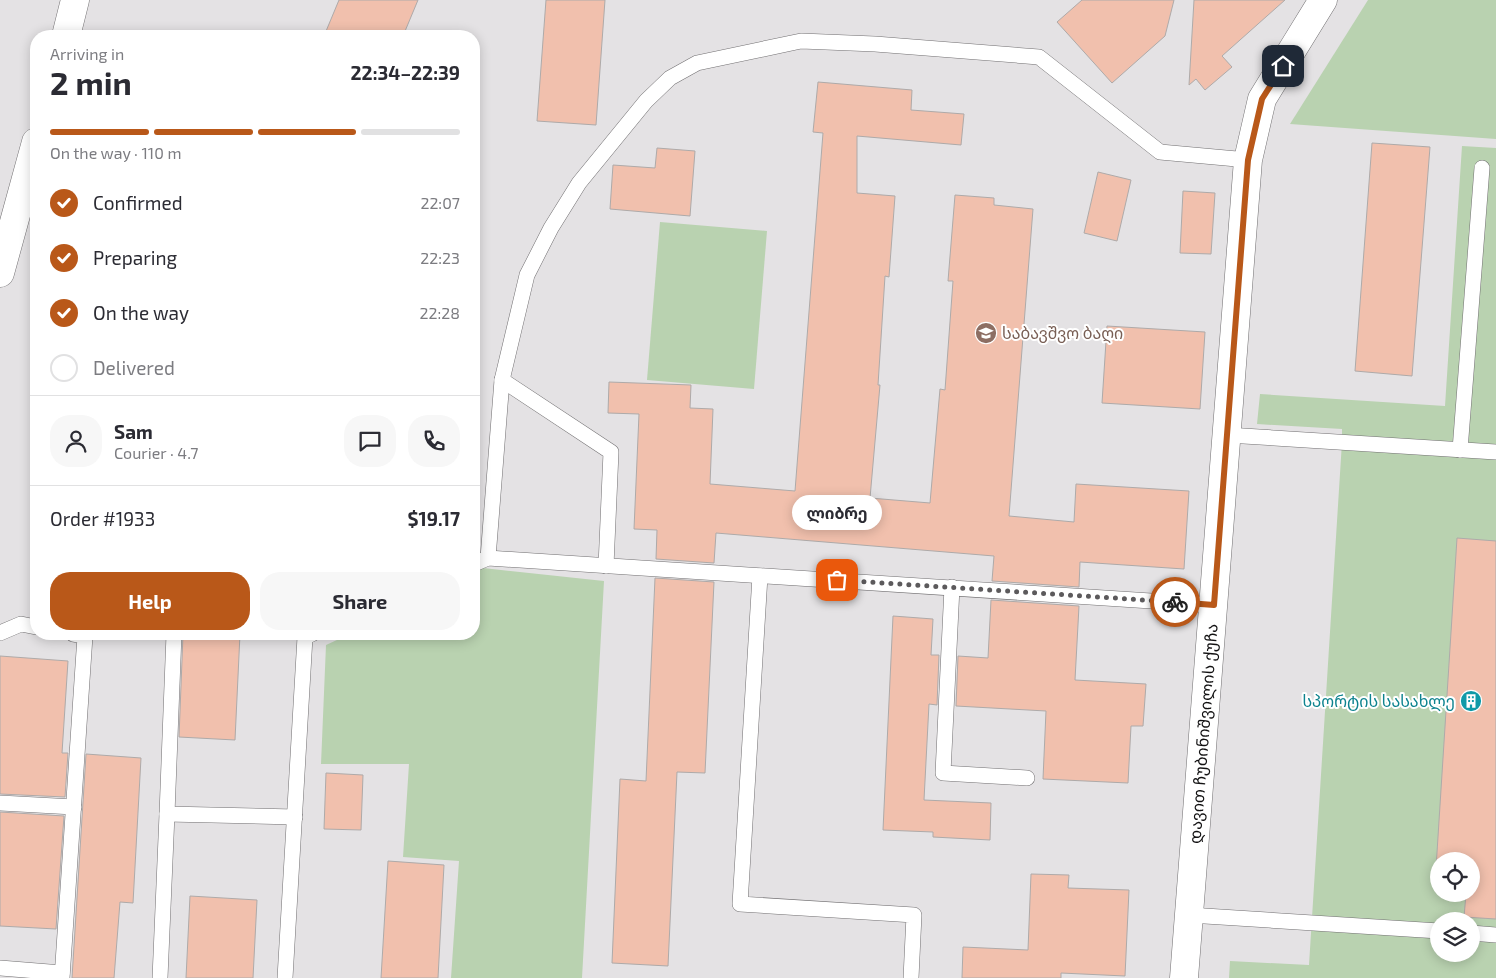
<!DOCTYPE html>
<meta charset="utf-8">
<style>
:root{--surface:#fff;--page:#f7f7f7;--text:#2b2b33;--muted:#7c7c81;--line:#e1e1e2;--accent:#b95819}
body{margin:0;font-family:"Exo 2","Noto Sans Georgian",sans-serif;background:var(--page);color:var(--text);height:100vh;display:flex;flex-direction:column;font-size:19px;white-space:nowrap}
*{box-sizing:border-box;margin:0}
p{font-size:16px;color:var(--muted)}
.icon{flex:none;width:28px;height:28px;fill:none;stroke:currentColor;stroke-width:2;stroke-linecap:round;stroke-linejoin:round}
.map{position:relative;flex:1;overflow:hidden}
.side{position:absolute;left:30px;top:30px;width:450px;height:610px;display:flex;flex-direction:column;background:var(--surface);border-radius:20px;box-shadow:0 2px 12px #0003}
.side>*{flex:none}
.buttons{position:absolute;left:1430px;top:852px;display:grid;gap:10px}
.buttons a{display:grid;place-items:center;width:50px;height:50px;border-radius:50%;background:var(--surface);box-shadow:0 2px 12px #0003;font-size:25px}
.pin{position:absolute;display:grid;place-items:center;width:42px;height:42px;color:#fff;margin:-21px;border-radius:10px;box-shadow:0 2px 8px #0006}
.courier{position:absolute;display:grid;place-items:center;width:50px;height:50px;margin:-25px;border:4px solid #b95819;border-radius:50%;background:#fff;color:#222;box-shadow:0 1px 6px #0007}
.bubble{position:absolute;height:35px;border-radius:18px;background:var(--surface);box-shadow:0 2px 12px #0003;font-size:16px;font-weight:700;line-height:35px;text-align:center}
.head em{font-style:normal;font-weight:700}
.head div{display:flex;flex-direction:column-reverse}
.head{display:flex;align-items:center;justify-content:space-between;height:85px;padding:0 20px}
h1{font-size:32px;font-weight:700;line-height:38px}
.bar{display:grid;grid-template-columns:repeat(4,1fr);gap:8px 5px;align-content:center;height:60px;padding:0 20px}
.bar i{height:6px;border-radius:4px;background:var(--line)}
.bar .current{background:var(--accent)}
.bar p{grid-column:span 4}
.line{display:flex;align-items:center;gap:12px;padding:0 20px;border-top:1px solid var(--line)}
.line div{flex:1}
.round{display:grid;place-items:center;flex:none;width:52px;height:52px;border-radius:20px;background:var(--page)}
ol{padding:0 20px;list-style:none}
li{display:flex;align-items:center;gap:15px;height:55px}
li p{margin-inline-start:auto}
li .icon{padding:5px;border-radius:50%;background:var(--accent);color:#fff;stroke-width:4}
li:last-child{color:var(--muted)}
li i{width:28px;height:28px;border:2px solid var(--line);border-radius:50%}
.primary-button{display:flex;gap:10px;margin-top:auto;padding:10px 20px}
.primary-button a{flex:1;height:58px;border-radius:20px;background:var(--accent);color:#fff;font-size:20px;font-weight:700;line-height:58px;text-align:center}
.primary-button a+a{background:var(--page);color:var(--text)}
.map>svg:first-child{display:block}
.green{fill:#b9d2b0;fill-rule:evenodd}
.building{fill:#f1c0ad;stroke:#aeaaa9}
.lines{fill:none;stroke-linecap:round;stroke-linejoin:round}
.lane-casing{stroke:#716f71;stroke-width:16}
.street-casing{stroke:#716f71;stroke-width:29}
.secondary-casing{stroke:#716f71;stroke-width:29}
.lane{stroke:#fff;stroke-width:15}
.street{stroke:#fff;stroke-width:28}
.secondary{stroke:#fff;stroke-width:28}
.done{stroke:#5c5a5c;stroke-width:5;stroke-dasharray:0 9}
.route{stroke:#b95819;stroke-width:6}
.labels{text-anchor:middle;stroke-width:4;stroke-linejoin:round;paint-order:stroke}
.education-label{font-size:16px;fill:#785e54;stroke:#fff;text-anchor:start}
.culture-label{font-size:16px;fill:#0d838f;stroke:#fff;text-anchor:end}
.street-label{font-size:16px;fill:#121112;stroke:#fff}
</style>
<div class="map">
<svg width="1496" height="978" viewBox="0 0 1496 978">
<rect width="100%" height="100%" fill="#e4e2e4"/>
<g class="green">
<path d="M 1368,0 L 1496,0 L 1496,139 L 1290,124 Z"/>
<path d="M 1462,146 L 1496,148 L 1496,978 L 1229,978 L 1230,961 L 1309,965 L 1342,442 L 1342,429 L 1257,424 L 1260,394 L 1445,406 ZM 1439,861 L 1471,861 L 1471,894 L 1439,894 ZM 1439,921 L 1471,921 L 1471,954 L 1439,954 Z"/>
<path d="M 660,222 L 767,231 L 754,389 L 647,380 Z"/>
<path d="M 483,568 L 604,581 L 582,978 L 451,978 L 459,861 L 403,857 L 409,764 L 321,764 L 326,645 L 350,634 L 474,634 L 474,573 Z"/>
</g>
<g class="building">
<path d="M 339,0 L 418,0 L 403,36 L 324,36 Z"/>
<path d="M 546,0 L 605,0 L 596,125 L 537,121 Z"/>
<path d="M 1082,0 L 1174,0 L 1165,36 L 1112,83 L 1057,22 Z"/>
<path d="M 1194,0 L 1285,0 L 1222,56 L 1232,67 L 1205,90 L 1196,79 L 1189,85 Z"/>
<path d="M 818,82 L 912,90 L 911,110 L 964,114 L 961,145 L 857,136 L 857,193 L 895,196 L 889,277 L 885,276 L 878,385 L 880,385 L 870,498 L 930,503 L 940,389 L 945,390 L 953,281 L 948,281 L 955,195 L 994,198 L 994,205 L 1033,209 L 1009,516 L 1074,522 L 1076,484 L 1189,491 L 1184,569 L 1080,562 L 1079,587 L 992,581 L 994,556 L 716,533 L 714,563 L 656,559 L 657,530 L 634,529 L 639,414 L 608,413 L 609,382 L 691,385 L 690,408 L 713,409 L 710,484 L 795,491 L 823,133 L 813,132 Z"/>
<path d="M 1372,143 L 1430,147 L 1412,376 L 1355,371 Z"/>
<path d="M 657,148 L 695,151 L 690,216 L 610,209 L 613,165 L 655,168 Z"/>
<path d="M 1098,172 L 1131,180 L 1117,241 L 1084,233 Z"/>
<path d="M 1183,191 L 1215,193 L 1211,254 L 1180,253 Z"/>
<path d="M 1107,326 L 1205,332 L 1200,409 L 1102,403 Z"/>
<path d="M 1457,538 L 1496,541 L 1496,919 L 1464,917 L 1466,894 L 1471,894 L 1471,861 L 1439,861 L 1439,884 L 1435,884 Z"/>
<path d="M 655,578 L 714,582 L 705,773 L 677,772 L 668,966 L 612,963 L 620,779 L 646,781 Z"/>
<path d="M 991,600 L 1079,606 L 1075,680 L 1146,684 L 1143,726 L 1131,726 L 1128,783 L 1043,779 L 1046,711 L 956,706 L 958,656 L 988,658 Z"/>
<path d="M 893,616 L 933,619 L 931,655 L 939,655 L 937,705 L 929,704 L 924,800 L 991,803 L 990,840 L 933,837 L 933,832 L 883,830 Z"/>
<path d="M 183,634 L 240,634 L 235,740 L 179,737 Z"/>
<path d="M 0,656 L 68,661 L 62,753 L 68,753 L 65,797 L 0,794 Z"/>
<path d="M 86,754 L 141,758 L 133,903 L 120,902 L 114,978 L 72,978 Z"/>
<path d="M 326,773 L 363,775 L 361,830 L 324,829 Z"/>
<path d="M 0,812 L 64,816 L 56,929 L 0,926 Z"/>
<path d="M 388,861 L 444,865 L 438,978 L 381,978 Z"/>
<path d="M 1031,874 L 1069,875 L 1068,888 L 1129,890 L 1125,976 L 1061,973 L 1061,978 L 962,978 L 963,947 L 1028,950 Z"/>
<path d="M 190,896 L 257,900 L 253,978 L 186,978 Z"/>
</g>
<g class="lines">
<g class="lane-casing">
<g id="lane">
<path d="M 502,380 L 611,452 L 606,566"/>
<path d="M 1227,435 L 1496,452"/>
<path d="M 1460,450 L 1482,168"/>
<path d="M 488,558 L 502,380 L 527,275 L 551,228 L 579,183 L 646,101 L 670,78 L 697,63 L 801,41 L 875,44 L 1039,57 L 1160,152 L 1248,160"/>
<path d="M 474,564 L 488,558 L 1213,605"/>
<path d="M 760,576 L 740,904 L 914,915 L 911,978"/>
<path d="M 952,587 L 943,773 L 1027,778"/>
<path d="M 0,633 L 21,624 L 36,627"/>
<path d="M 174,634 L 167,814 L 295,817"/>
<path d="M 0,803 L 74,807"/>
<path d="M 1189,915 L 1439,931"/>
<path d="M 1471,933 L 1496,935"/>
<path d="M 0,968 L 62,973"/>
<path d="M 62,978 L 85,636 L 73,634"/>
<path d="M 160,978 L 167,814"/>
<path d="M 285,978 L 305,637 L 312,634"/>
</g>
</g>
<g class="street-casing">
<g id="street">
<path id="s1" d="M 1184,978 L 1248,160 L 1262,99 L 1323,0"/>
</g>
</g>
<g class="secondary-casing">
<g id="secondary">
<path d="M 66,36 L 75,0"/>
<path d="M 0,273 L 36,142"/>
</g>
</g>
<use href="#lane" class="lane"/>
<use href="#street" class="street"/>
<use href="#secondary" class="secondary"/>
</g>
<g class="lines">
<path class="done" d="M 837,580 L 1175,602"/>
<path class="route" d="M 1175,602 L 1214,605 L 1248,160 L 1262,99 L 1283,66"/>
</g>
<defs>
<g id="school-disc" transform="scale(1.125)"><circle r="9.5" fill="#8d6e63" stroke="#fff"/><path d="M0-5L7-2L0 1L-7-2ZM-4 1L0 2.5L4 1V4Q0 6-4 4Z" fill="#fff"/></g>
<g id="building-disc" transform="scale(1.125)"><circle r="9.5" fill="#0f9aa8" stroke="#fff"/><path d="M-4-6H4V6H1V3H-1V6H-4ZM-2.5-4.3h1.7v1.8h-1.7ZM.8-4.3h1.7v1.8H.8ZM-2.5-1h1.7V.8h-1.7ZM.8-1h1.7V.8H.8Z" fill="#fff"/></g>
</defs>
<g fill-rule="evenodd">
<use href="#school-disc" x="986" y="333"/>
<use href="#building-disc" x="1471" y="701"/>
</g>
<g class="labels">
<g class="education-label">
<text x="1002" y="339">საბავშვო ბაღი</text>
</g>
<g class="culture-label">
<text x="1455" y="707">სპორტის სასახლე</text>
</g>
<g class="street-label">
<text dy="6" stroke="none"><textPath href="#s1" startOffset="245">დავით ჩუბინიშვილის ქუჩა</textPath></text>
</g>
</g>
</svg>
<div class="buttons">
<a><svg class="icon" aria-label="locate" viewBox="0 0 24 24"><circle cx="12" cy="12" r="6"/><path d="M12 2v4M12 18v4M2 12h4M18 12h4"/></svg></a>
<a><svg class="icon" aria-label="layers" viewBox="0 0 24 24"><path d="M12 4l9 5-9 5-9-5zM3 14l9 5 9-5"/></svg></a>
</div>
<div class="pin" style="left:837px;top:580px;background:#ea580c"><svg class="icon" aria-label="bag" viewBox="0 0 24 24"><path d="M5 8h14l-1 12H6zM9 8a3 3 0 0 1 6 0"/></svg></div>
<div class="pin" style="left:1283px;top:66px;background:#1f2937"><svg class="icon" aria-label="home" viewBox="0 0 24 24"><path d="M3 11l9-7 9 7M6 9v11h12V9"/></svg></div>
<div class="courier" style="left:1175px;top:602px"><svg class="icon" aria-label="bike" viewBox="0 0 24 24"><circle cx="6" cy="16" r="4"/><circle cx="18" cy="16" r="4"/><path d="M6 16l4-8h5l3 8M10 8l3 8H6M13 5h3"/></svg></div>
<div class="bubble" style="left:792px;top:495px;width:90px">ლიბრე</div>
<section class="side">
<div class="head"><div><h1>2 min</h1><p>Arriving in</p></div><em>22:34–22:39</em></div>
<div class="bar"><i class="current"></i><i class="current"></i><i class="current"></i><i></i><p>On the way · 110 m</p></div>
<ol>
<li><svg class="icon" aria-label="check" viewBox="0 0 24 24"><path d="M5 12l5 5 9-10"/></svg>Confirmed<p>22:07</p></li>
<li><svg class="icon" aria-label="check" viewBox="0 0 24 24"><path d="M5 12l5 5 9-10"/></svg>Preparing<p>22:23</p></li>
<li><svg class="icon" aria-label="check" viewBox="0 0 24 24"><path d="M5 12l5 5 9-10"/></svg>On the way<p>22:28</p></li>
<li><i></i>Delivered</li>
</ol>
<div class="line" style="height:90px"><a class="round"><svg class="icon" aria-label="person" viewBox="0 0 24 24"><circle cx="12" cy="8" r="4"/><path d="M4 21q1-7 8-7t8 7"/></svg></a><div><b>Sam</b><p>Courier · 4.7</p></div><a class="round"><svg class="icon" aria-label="chat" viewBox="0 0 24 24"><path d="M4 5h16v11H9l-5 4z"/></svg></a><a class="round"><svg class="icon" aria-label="phone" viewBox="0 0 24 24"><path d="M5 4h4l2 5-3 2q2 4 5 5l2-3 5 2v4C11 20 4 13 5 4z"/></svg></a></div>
<div class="line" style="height:65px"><div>Order #1933</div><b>$19.17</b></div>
<div class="primary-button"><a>Help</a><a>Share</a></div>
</section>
</div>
